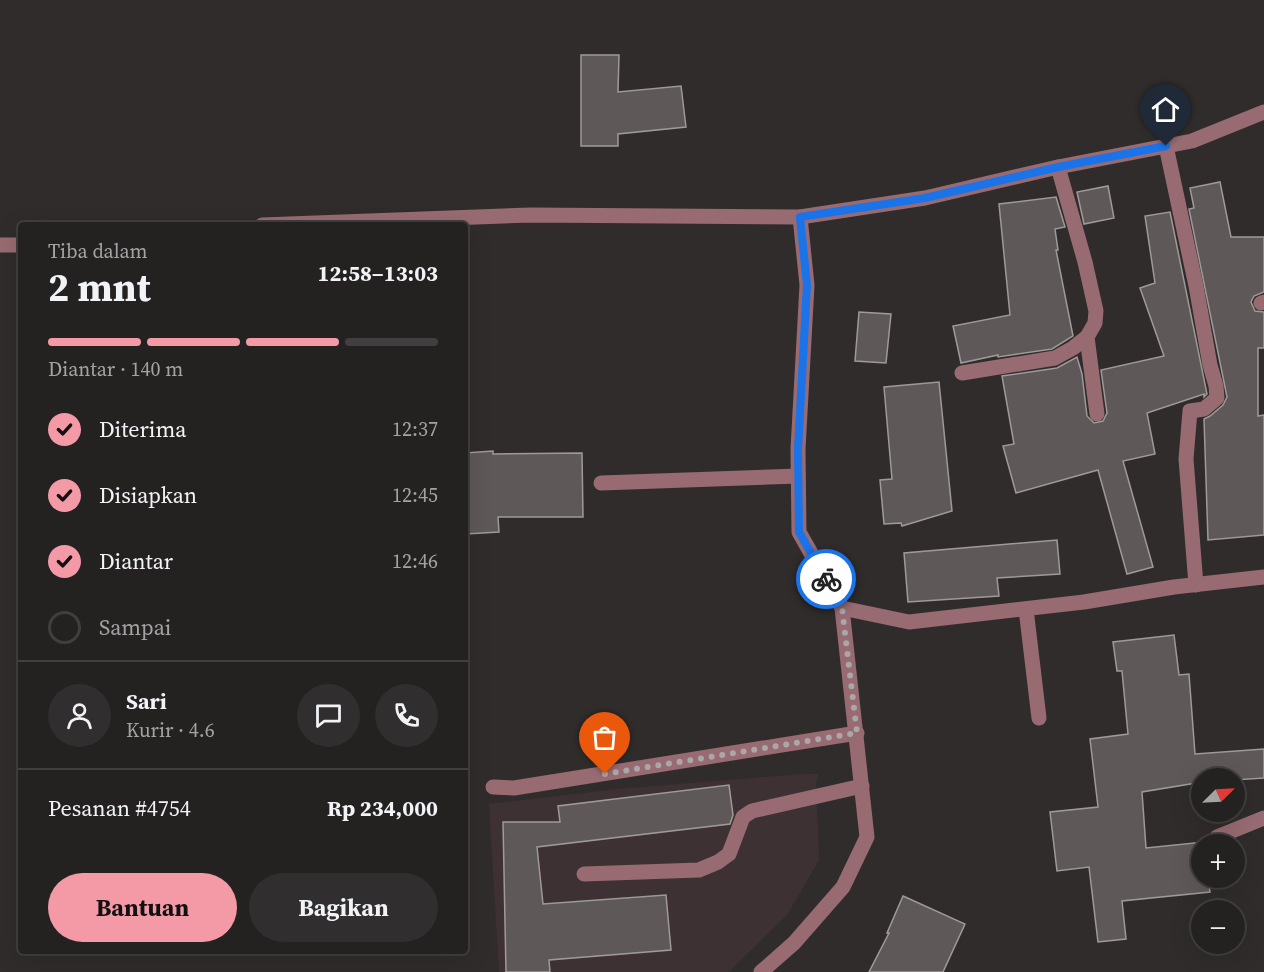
<!DOCTYPE html>
<html lang="id">
<meta charset="utf-8">
<style>
:root{--surface:#242121;--page:#302e2e;--text:#f1f3f6;--muted:#a3a3a5;--line:#413e3f;--accent:#f49aa7}
body{margin:0;font-family:"Source Serif 4",serif;background:var(--page);color:var(--text);height:100vh;display:flex;flex-direction:column;font-size:22px;white-space:nowrap}
*{box-sizing:border-box;margin:0}
p{font-size:20px;color:var(--muted)}
.icon{flex:none;width:33px;height:33px;fill:none;stroke:currentColor;stroke-width:2;stroke-linecap:round;stroke-linejoin:round}
.map{position:relative;flex:1;overflow:hidden}
.panel{position:absolute;left:18px;top:222px;width:450px;height:732px;display:flex;flex-direction:column;background:var(--surface);border-radius:6px;box-shadow:0 6px 24px #0002,0 0 0 2px var(--line)}
.panel>*{flex:none}
.needle{width:39px;rotate:66deg}
.tools{position:absolute;left:1191px;top:768px;display:grid;gap:12px}
.tools a{display:grid;place-items:center;width:54px;height:54px;border-radius:50%;background:var(--surface);box-shadow:0 6px 24px #0002,0 0 0 2px var(--line);font-size:30px}
.pin{position:absolute;display:grid;place-items:center;width:51px;height:51px;color:#fff;margin:-62px -26px;border-radius:50% 50% 50% 0;rotate:-45deg;box-shadow:0 0 6px #0007}
.pin .icon{rotate:45deg}
.courier{position:absolute;display:grid;place-items:center;width:60px;height:60px;margin:-30px;border:4px solid #1a73e8;border-radius:50%;background:#fff;color:#222;box-shadow:0 2px 8px #0007}
.summary em{font-style:normal;font-weight:700}
.summary div{display:flex;flex-direction:column-reverse}
.summary{display:flex;align-items:center;justify-content:space-between;height:102px;padding:0 30px}
h1{font-size:39px;font-weight:700;line-height:45px}
.bar{display:grid;grid-template-columns:repeat(4,1fr);gap:9px 6px;align-content:center;height:72px;padding:0 30px}
.bar i{height:8px;border-radius:4px;background:var(--line)}
.bar .active{background:var(--accent)}
.bar p{grid-column:span 4}
.line{display:flex;align-items:center;gap:15px;padding:0 30px;border-top:2px solid var(--line)}
.line div{flex:1}
.round{display:grid;place-items:center;flex:none;width:63px;height:63px;border-radius:32px;background:var(--page)}
ol{padding:0 30px;list-style:none}
li{display:flex;align-items:center;gap:18px;height:66px}
li p{margin-inline-start:auto}
li .icon{padding:6px;border-radius:50%;background:var(--accent);color:#111;stroke-width:4}
li:last-child{color:var(--muted)}
li i{width:33px;height:33px;border:3px solid var(--line);border-radius:50%}
.primary-button{display:flex;gap:12px;margin-top:auto;padding:12px 30px}
.primary-button a{flex:1;height:69px;border-radius:36px;background:var(--accent);color:#111;font-size:24px;font-weight:700;line-height:69px;text-align:center}
.primary-button a+a{background:var(--page);color:var(--text)}
.map>svg:first-child{display:block}
.built{fill:#3d3133}
.building{fill:#5e5859;stroke:#9f9a9a;stroke-width:1.5}
.lines{fill:none;stroke-linecap:round;stroke-linejoin:round}
.minor{stroke:#976b71;stroke-width:15}
.done{stroke:#aba7a8;stroke-width:6;stroke-dasharray:0 10.8}
.route{stroke:#1a73e8;stroke-width:8}
</style>
<div class="map">
<svg width="1264" height="972" viewBox="0 0 1264 972">
<rect width="100%" height="100%" fill="#302c2c"/>
<path class="built" d="M 802,774 L 818,774 L 816,784 L 819,860 L 787,915 L 729,972 L 499,972 L 489,804 L 618,789 Z"/>
<g class="building">
<path d="M 581,55 L 619,55 L 618,92 L 681,86 L 686,127 L 618,134 L 618,146 L 581,146 Z"/>
<path d="M 1220,182 L 1231,237 L 1264,237 L 1264,292 L 1254,296 L 1251,302 L 1255,311 L 1264,312 L 1264,348 L 1258,348 L 1258,416 L 1264,415 L 1264,535 L 1208,540 L 1204,419 L 1210,416 L 1223,405 L 1227,397 L 1189,209 L 1194,208 L 1190,188 Z"/>
<path d="M 1108,186 L 1114,218 L 1084,224 L 1077,192 Z"/>
<path d="M 1056,197 L 1065,227 L 1055,229 L 1058,250 L 1056,250 L 1073,336 L 1052,349 L 998,357 L 998,355 L 961,363 L 953,326 L 1010,315 L 999,204 Z"/>
<path d="M 1170,212 L 1207,394 L 1204,397 L 1204,394 L 1147,413 L 1155,454 L 1123,461 L 1153,567 L 1127,574 L 1098,470 L 1016,493 L 1003,446 L 1014,444 L 1002,376 L 1057,368 L 1077,357 L 1082,374 L 1087,416 L 1094,423 L 1103,421 L 1107,413 L 1101,370 L 1164,356 L 1140,288 L 1155,283 L 1145,216 Z"/>
<path d="M 859,312 L 891,314 L 886,363 L 855,361 Z"/>
<path d="M 939,382 L 952,511 L 902,526 L 901,523 L 884,524 L 880,480 L 892,479 L 884,387 Z"/>
<path d="M 493,451 L 493,454 L 582,453 L 583,517 L 498,517 L 499,532 L 466,534 L 465,453 Z"/>
<path d="M 1057,540 L 1060,574 L 997,578 L 999,596 L 908,602 L 904,553 Z"/>
<path d="M 1174,635 L 1179,675 L 1189,674 L 1195,754 L 1264,749 L 1264,778 L 1234,780 L 1234,778 L 1202,778 L 1202,782 L 1142,792 L 1146,848 L 1204,842 L 1204,844 L 1202,844 L 1202,878 L 1208,878 L 1210,892 L 1122,901 L 1126,939 L 1098,942 L 1089,867 L 1057,871 L 1050,812 L 1098,807 L 1090,739 L 1128,734 L 1122,671 L 1117,671 L 1113,642 Z"/>
<path d="M 729,785 L 733,815 L 730,824 L 537,847 L 543,904 L 666,895 L 671,950 L 549,960 L 550,972 L 506,972 L 503,822 L 560,822 L 558,806 Z"/>
<path d="M 903,896 L 965,924 L 943,972 L 869,972 L 889,933 L 887,933 Z"/>
</g>
<g class="lines">
<g class="minor">
<path d="M 1166,146 L 1196,286 L 1210,365 L 1216,386 L 1217,398 L 1204,409 L 1190,411 L 1186,459 L 1196,585"/>
<path d="M 800,217 L 807,285 L 798,449 L 799,532 L 842,608 L 909,622 L 1084,602 L 1174,587 L 1264,577"/>
<path d="M 262,225 L 531,215 L 800,217 L 925,198 L 1058,167 L 1192,141 L 1264,112"/>
<path d="M 0,245 L 21,245"/>
<path d="M 1261,303 L 1264,302"/>
<path d="M 1087,337 L 1097,414"/>
<path d="M 962,373 L 1055,358 L 1073,348 L 1087,337 L 1095,323 L 1096,311 L 1085,262 L 1058,167"/>
<path d="M 601,483 L 798,476"/>
<path d="M 1026,609 L 1039,718"/>
<path d="M 493,787 L 514,788 L 857,733"/>
<path d="M 1217,837 L 1264,818"/>
<path d="M 584,874 L 699,870 L 718,862 L 729,854 L 743,817 L 752,811 L 862,786"/>
<path d="M 761,972 L 794,943 L 843,887 L 867,837 L 842,608"/>
</g>
</g>
<g class="lines">
<path class="done" d="M 605,774 L 857,733 L 842,608 L 826,579"/>
<path class="route" d="M 826,579 L 799,532 L 798,449 L 807,285 L 800,217 L 925,198 L 1058,167 L 1166,146"/>
</g>
</svg>
<div class="tools">
<a><svg class="needle" viewBox="-14 -14 28 28"><path d="M0-13l5 13h-10z" fill="#e53935"/><path d="M0 13l5-13h-10z" fill="#a3a3a5"/></svg></a>
<a>+</a>
<a>−</a>
</div>
<div class="pin" style="left:605px;top:774px;background:#ea580c"><svg class="icon" aria-label="bag" viewBox="0 0 24 24"><path d="M5 8h14l-1 12H6zM9 8a3 3 0 0 1 6 0"/></svg></div>
<div class="pin" style="left:1166px;top:146px;background:#1f2937"><svg class="icon" aria-label="home" viewBox="0 0 24 24"><path d="M3 11l9-7 9 7M6 9v11h12V9"/></svg></div>
<div class="courier" style="left:826px;top:579px"><svg class="icon" aria-label="bike" viewBox="0 0 24 24"><circle cx="6" cy="16" r="4"/><circle cx="18" cy="16" r="4"/><path d="M6 16l4-8h5l3 8M10 8l3 8H6M13 5h3"/></svg></div>
<section class="panel">
<div class="summary"><div><h1>2 mnt</h1><p>Tiba dalam</p></div><em>12:58–13:03</em></div>
<div class="bar"><i class="active"></i><i class="active"></i><i class="active"></i><i></i><p>Diantar · 140 m</p></div>
<ol>
<li><svg class="icon" aria-label="check" viewBox="0 0 24 24"><path d="M5 12l5 5 9-10"/></svg>Diterima<p>12:37</p></li>
<li><svg class="icon" aria-label="check" viewBox="0 0 24 24"><path d="M5 12l5 5 9-10"/></svg>Disiapkan<p>12:45</p></li>
<li><svg class="icon" aria-label="check" viewBox="0 0 24 24"><path d="M5 12l5 5 9-10"/></svg>Diantar<p>12:46</p></li>
<li><i></i>Sampai</li>
</ol>
<div class="line" style="height:108px"><a class="round"><svg class="icon" aria-label="person" viewBox="0 0 24 24"><circle cx="12" cy="8" r="4"/><path d="M4 21q1-7 8-7t8 7"/></svg></a><div><b>Sari</b><p>Kurir · 4.6</p></div><a class="round"><svg class="icon" aria-label="chat" viewBox="0 0 24 24"><path d="M4 5h16v11H9l-5 4z"/></svg></a><a class="round"><svg class="icon" aria-label="phone" viewBox="0 0 24 24"><path d="M5 4h4l2 5-3 2q2 4 5 5l2-3 5 2v4C11 20 4 13 5 4z"/></svg></a></div>
<div class="line" style="height:78px"><div>Pesanan #4754</div><b>Rp 234,000</b></div>
<div class="primary-button"><a>Bantuan</a><a>Bagikan</a></div>
</section>
</div>
